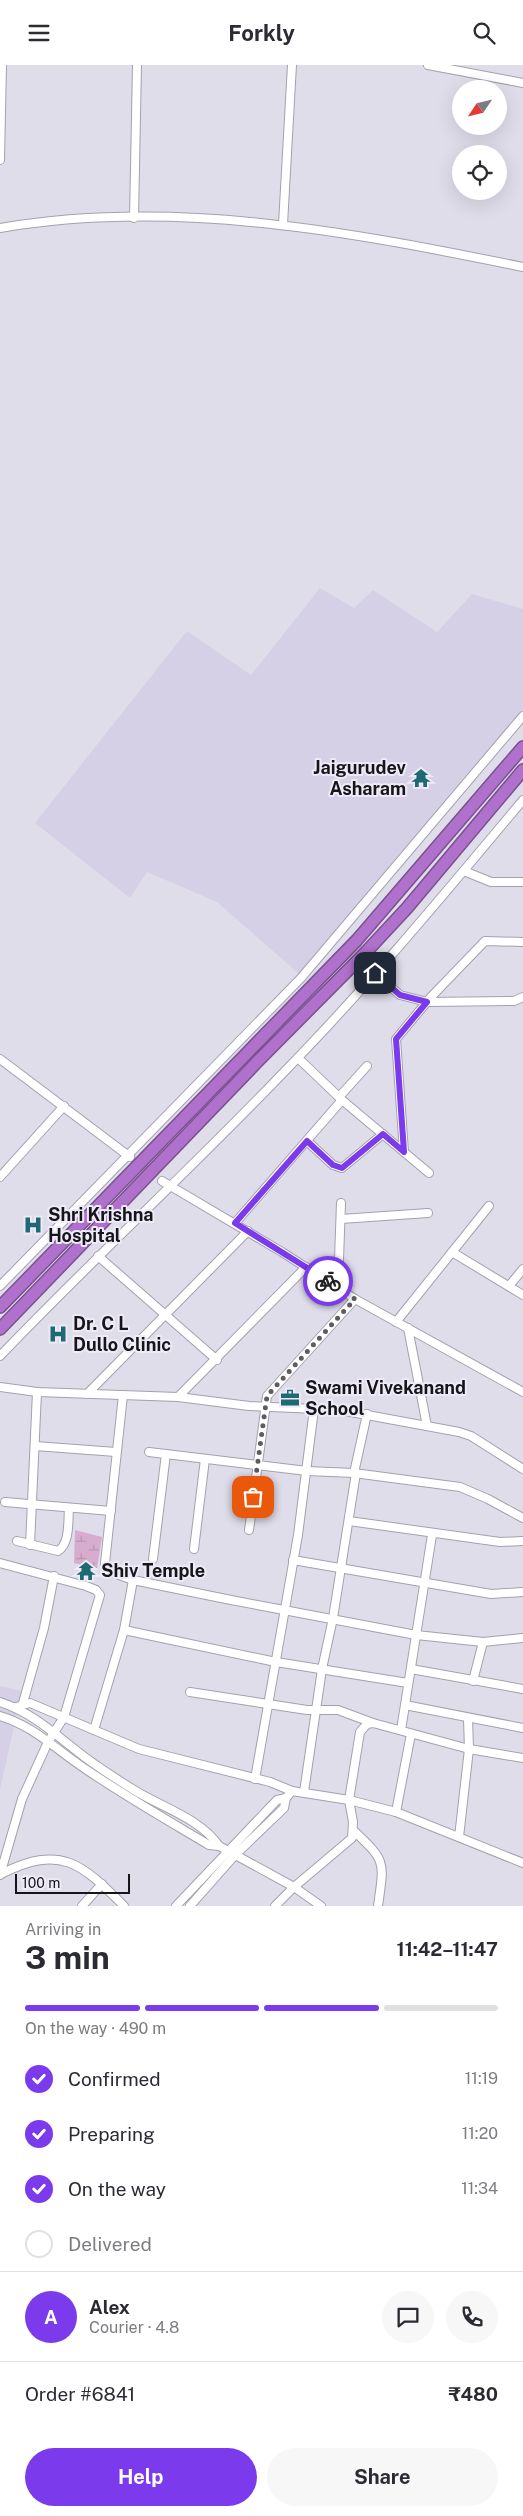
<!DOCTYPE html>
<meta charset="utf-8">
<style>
:root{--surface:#fff;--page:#f7f7f7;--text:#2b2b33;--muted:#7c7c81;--line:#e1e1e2;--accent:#7c3aed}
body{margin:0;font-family:"Public Sans",sans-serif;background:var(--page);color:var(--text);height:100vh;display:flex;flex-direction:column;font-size:19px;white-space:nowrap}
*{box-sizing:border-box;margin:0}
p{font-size:16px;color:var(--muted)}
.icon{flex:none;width:28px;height:28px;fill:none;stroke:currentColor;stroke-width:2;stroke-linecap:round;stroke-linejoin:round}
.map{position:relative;height:1841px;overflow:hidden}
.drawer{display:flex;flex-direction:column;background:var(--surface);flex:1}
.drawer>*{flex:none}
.needle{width:32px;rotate:235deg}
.controls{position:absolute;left:452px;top:15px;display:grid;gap:10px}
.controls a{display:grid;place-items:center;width:55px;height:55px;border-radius:50%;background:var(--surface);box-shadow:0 5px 20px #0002;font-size:25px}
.scale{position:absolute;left:15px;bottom:12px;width:115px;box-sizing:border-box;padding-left:5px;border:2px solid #16151a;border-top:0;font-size:14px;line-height:18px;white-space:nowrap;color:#16151a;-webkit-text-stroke:4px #eeeaf8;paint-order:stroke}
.pin{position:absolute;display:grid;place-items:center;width:42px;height:42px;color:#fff;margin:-21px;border-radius:10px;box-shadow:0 2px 8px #0006}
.courier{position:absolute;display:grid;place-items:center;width:50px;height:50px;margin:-25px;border:4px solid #7c3aed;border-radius:50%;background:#fff;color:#222;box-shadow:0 1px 6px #0007}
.overview em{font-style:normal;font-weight:700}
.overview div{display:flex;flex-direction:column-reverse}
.overview{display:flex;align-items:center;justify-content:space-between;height:85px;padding:0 25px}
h1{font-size:32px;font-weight:700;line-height:38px}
.bar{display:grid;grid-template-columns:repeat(4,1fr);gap:8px 5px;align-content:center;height:60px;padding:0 25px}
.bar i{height:6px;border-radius:4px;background:var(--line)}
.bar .active{background:var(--accent)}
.bar p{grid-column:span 4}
.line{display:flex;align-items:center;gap:12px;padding:0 25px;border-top:1px solid var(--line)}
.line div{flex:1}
.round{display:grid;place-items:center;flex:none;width:52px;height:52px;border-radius:26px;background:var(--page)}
ol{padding:0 25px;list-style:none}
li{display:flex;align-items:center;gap:15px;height:55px}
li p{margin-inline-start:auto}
li .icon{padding:5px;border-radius:50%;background:var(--accent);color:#fff;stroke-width:4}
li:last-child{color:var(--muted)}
li i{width:28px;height:28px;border:2px solid var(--line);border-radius:50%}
.action{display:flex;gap:10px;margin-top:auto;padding:10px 25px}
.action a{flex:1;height:58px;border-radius:30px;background:var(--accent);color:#fff;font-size:20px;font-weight:700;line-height:58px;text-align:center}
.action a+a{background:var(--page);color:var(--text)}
header{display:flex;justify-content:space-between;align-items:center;height:65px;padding:0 25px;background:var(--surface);font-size:22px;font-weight:700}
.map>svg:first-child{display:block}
.built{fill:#d5d0e5}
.wetland{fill:url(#wetland-marsh)}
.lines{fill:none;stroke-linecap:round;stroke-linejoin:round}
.minor-tunnel{stroke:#c2bfcc;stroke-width:8;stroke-dasharray:8 4;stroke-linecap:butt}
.minor-casing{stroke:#a4a1ae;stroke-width:10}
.highway-casing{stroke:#7a518e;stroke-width:14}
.minor{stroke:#fff;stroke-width:8}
.highway{stroke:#b071cc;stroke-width:11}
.done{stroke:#5d5b63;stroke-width:5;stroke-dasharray:0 9}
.route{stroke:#7c3aed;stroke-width:6}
.labels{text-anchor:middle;stroke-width:4;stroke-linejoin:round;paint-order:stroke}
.poi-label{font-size:18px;font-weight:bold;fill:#16151a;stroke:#eeeaf8;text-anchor:start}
</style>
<header><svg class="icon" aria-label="menu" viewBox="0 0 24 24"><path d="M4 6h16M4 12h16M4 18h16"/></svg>Forkly<svg class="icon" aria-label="search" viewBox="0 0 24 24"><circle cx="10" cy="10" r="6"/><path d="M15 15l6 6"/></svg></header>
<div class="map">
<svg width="523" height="1841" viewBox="0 0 523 1841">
<defs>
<pattern id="wetland-marsh" width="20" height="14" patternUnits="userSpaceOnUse" patternTransform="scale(1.25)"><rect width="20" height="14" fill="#d7accf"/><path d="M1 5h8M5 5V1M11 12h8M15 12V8" fill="none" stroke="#b893b1"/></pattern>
</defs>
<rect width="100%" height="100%" fill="#e0ddeb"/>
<g class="built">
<path d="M 320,523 L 354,543 L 373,525 L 437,567 L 472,529 L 523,544 L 523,645 L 476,706 L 299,909 L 217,837 L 147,807 L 130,833 L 35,758 L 187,566 L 251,610 Z"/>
<path d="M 0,1621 L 22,1626 L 0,1724 Z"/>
</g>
<path class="wetland" d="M 75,1465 L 102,1472 L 97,1503 L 74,1498 Z"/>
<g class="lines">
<path class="minor-tunnel" d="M 130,1092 L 162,1116"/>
<g class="minor-casing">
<g id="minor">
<path d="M 428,0 L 523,18"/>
<path d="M 0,95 L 2,0"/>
<path d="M 134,153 L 137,0"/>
<path d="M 283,159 L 292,0"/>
<path d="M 0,163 C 175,133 351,167 523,202"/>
<path d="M 464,806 L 491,817 L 523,817"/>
<path d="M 375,908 L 400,930 L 427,937 L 514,936 L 523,932"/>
<path d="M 298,993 L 342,1035 L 429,1108"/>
<path d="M 0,994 L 130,1092"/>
<path d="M 339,1032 L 367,1001"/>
<path d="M 307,1076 L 333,1100 L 342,1103 L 383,1069"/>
<path d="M 404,1087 L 396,974 L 431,932 L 485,876 L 523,877"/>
<path d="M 0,1112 L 64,1041"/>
<path d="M 162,1116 L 282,1187 L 355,1234 L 523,1327"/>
<path d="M 341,1154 L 428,1148"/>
<path d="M 235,1158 L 342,1035"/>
<path d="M 452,1187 L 523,1230"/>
<path d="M 98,1191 L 217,1295"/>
<path d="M 0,1221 L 301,913 L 523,651"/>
<path d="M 509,1221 L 523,1204"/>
<path d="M 338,1223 L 341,1138"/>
<path d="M 396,1257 L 489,1141"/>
<path d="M 408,1263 L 427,1361"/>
<path d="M 0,1291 C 93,1194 192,1103 285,1006 C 369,920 446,827 523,735"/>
<path d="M 0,1322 L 37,1327 L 178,1332 L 249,1341 L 340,1345 L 459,1367 L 471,1371 L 523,1404"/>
<path d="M 87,1329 L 248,1166"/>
<path d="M 123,1330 L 105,1498 L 108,1506 L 133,1515 L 231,1535 L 416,1570 L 483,1577 L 523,1573"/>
<path d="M 178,1332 L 306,1202"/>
<path d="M 35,1381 L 116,1387"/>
<path d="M 149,1387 L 307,1406 L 354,1408 L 460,1422 L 488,1434 L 523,1453"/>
<path d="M 354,1408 L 367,1349"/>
<path d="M 5,1437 L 111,1446"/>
<path d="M 349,1456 L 500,1477 L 523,1476"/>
<path d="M 249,1465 L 267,1331 L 355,1234"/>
<path d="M 17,1476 L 58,1486 C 70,1479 68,1456 69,1443"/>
<path d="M 30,1480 L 37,1327"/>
<path d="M 194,1484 L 205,1394"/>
<path d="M 153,1494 L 166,1389"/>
<path d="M 293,1495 L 491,1529 L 523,1527"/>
<path d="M 0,1498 L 86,1521 L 96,1525 L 100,1530 L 64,1652 L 48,1677 L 22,1734 L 0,1810"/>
<path d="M 124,1565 L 276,1597 L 408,1618"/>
<path d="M 411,1604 L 523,1624"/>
<path d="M 473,1616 L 483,1577"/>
<path d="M 190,1627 L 307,1645 L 338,1645 L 373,1658"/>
<path d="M 0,1637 C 34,1648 58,1672 86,1693 C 101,1704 118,1715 134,1725 C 161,1742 200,1753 219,1781 L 294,1822 L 321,1841"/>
<path d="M 23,1638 L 44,1563 L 54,1511"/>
<path d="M 405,1640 L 523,1663"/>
<path d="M 16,1642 L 30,1638 L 139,1684 L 270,1717 L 292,1726 L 349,1735 L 396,1747 L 523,1798"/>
<path d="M 0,1651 C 32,1660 57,1685 84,1703 C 125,1731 167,1755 209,1780 L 219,1781"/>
<path d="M 94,1665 L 124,1565 L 133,1515"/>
<path d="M 401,1665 L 432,1470"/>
<path d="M 255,1714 L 298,1470 L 314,1344"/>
<path d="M 304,1727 L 322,1604 L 333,1553 L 356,1408"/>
<path d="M 396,1747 L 411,1669"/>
<path d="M 354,1766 C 387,1797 384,1797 378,1841"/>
<path d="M 459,1772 L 469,1684 L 468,1654"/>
<path d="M 1,1809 C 61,1779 81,1798 124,1841"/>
<path d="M 82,1841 L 102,1819"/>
<path d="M 176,1841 L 277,1735 L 286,1733 L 292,1726"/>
<path d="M 190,1841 L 235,1790 L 284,1743 L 286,1733"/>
<path d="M 275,1841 L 294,1822 L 352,1773 L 353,1757 L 349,1735 L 360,1667 L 367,1659 L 373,1658 L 469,1684 L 523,1693"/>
</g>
</g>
<g class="highway-casing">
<g id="highway">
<path d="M 0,1242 L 357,875 L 523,682"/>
<path d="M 0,1264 L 258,996 L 367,886 L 407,843 L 523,705"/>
</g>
</g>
<use href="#minor" class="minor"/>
<use href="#highway" class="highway"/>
</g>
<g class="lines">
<path class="done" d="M 253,1432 L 267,1331 L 355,1234 L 328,1216"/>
<path class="route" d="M 328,1216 L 235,1158 L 307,1076 L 333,1100 L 342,1103 L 383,1069 L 404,1087 L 396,974 L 427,937 L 400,930 L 375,908"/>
</g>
<defs>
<g id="temple-bare" transform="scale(1.5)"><path d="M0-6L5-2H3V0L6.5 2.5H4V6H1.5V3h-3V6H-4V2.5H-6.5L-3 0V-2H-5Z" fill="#1f6a72" stroke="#eeeaf8" stroke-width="2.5" paint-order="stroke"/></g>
<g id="hospital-bare" transform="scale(1.5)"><path d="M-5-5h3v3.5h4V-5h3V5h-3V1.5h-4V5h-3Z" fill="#1f6a72" stroke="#eeeaf8" stroke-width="2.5" paint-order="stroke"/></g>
<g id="office-bare" transform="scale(1.5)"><path d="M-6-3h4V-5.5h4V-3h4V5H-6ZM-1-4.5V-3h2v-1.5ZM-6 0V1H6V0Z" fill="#1f6a72" stroke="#eeeaf8" stroke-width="2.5" paint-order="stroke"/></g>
</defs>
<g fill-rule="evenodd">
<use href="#temple-bare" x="421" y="713"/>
<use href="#hospital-bare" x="33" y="1160"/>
<use href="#hospital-bare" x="58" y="1269"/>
<use href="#office-bare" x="290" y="1333"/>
<use href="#temple-bare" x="86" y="1506"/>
</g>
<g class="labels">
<g class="poi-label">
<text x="406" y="709" text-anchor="end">Jaigurudev<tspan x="406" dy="21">Asharam</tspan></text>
<text x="48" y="1156">Shri Krishna<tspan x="48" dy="21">Hospital</tspan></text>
<text x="73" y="1265">Dr. C L<tspan x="73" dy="21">Dullo Clinic</tspan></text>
<text x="305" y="1329">Swami Vivekanand<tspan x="305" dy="21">School</tspan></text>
<text x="101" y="1512">Shiv Temple</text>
</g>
</g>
</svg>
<div class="controls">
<a><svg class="needle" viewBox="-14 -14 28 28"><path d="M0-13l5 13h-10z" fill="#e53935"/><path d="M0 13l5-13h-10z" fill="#7c7c81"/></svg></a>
<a><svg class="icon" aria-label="locate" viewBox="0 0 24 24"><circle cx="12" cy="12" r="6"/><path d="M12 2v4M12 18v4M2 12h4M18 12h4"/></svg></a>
</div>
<div class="scale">100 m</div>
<div class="pin" style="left:253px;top:1432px;background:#ea580c"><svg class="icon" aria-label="bag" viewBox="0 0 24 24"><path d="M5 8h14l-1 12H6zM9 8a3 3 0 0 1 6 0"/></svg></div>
<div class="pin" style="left:375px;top:908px;background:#1f2937"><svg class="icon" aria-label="home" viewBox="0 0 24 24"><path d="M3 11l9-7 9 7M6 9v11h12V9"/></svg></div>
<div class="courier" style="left:328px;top:1216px"><svg class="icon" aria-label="bike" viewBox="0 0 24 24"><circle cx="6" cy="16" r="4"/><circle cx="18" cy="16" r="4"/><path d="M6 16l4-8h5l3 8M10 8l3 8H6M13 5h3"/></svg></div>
</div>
<section class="drawer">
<div class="overview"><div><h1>3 min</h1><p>Arriving in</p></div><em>11:42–11:47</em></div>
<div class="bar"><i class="active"></i><i class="active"></i><i class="active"></i><i></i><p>On the way · 490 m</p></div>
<ol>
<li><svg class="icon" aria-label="check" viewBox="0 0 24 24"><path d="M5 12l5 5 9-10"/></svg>Confirmed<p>11:19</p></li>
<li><svg class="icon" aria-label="check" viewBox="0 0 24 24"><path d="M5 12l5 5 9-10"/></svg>Preparing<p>11:20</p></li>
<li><svg class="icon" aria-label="check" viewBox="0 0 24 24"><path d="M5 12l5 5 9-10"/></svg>On the way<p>11:34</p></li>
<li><i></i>Delivered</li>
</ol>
<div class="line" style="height:90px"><b class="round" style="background:var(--accent);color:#fff">A</b><div><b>Alex</b><p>Courier · 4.8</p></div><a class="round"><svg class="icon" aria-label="chat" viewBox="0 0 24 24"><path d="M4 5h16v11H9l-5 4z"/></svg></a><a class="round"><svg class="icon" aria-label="phone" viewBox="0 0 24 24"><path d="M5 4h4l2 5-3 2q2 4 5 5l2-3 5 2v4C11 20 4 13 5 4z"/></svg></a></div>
<div class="line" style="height:65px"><div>Order #6841</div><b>₹480</b></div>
<div class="action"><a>Help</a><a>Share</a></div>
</section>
